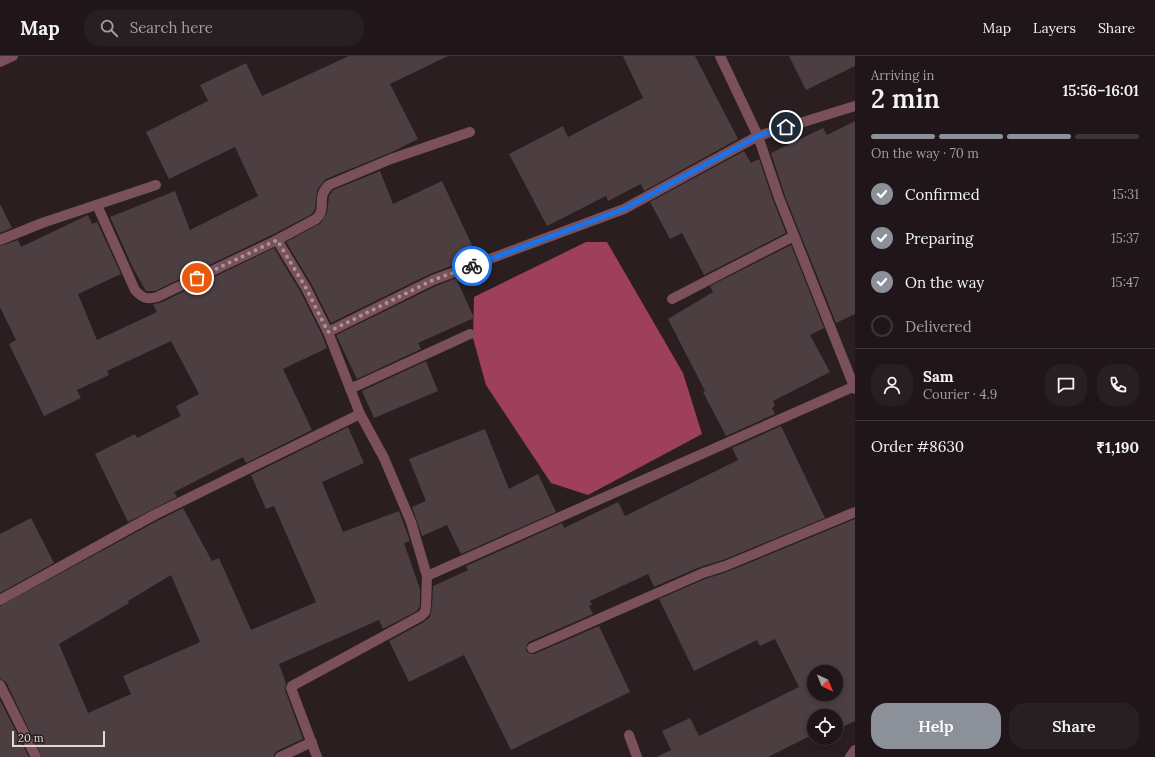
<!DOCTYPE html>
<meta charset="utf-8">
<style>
:root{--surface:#201619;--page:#281f22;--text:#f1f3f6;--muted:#a29fa2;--line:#3d3538;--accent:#8c9099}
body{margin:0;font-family:Lora,serif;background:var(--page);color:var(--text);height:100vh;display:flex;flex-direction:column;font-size:15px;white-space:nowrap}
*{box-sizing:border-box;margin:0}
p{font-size:13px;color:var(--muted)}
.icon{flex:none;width:22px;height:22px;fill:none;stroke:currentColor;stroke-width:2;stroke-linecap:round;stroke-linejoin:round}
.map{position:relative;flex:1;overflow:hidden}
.drawer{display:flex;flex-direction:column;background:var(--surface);width:300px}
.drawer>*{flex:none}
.needle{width:26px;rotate:137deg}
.fabs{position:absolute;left:807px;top:609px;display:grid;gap:8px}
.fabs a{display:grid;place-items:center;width:36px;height:36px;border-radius:50%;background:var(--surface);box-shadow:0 2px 6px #0003,0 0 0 1px var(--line);font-size:20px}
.scale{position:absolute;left:12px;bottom:10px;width:93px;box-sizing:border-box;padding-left:4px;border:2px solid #e0d7d9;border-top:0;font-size:11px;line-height:14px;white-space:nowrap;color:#e0d7d9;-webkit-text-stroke:3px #2a1e21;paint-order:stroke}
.pin{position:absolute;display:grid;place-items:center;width:34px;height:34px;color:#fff;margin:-17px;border:2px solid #fff;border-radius:50%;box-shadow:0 1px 4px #0007}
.courier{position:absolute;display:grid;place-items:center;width:40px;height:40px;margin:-20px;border:3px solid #1a73e8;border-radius:50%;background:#fff;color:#222;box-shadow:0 1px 5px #0007}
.overview em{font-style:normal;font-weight:600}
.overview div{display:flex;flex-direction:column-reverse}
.overview{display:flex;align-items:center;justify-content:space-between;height:68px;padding:0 16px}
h1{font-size:26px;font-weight:600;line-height:30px}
.bar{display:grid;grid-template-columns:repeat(4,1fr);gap:6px 4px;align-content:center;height:48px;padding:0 16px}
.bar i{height:5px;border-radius:3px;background:var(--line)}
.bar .current{background:var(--accent)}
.bar p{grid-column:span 4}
.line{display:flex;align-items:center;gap:10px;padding:0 16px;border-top:1px solid var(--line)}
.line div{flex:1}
.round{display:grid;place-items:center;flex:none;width:42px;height:42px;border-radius:16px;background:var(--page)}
ol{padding:0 16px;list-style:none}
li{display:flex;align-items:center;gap:12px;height:44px}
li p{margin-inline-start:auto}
li .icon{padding:4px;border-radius:50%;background:var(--accent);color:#fff;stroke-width:4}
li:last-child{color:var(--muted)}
li i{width:22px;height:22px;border:2px solid var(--line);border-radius:50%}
.action{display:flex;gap:8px;margin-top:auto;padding:8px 16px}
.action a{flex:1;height:46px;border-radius:16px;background:var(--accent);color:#fff;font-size:16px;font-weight:600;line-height:46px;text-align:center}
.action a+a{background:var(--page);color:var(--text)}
header{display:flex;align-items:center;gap:24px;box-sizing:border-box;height:56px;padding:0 20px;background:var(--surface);border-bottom:1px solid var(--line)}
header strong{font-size:19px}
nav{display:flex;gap:22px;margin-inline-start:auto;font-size:14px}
.search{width:280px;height:36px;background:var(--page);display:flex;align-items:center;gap:10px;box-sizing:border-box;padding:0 14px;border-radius:16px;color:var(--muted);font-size:15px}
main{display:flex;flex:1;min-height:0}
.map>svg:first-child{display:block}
.water{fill:#9e3f5c}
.building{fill:#4c3e41;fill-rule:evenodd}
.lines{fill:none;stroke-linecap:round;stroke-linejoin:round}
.street{stroke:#7a505a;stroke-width:10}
.done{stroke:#a09699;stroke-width:4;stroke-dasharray:0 7.2}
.route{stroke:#1a73e8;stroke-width:5}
</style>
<header>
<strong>Map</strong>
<div class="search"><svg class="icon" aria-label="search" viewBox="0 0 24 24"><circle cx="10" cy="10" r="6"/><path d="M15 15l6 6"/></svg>Search here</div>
<nav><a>Map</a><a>Layers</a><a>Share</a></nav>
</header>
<main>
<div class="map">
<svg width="855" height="701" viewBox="0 0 855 701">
<rect width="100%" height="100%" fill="#2a1e21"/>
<path class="water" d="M 586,186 L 607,186 L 683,317 L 702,378 L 588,439 L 551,427 L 486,329 L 473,282 L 474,241 Z"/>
<g class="building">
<path d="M 349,0 L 448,0 L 390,28 L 418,83 L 392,96 L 326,123 L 320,130 L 317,135 L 315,153 L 312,158 L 274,178 L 155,235 L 146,235 L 133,212 L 110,161 L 175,135 L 190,174 L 258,140 L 235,91 L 169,123 L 146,76 L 208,45 L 200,29 L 246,7 L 262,40 Z"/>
<path d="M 623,0 L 695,0 L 738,83 L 644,135 L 641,128 L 608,145 L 606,140 L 547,170 L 509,98 L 563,70 L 568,81 L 643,42 Z"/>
<path d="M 789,0 L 855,0 L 855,10 L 806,34 Z"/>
<path d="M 855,65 L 855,258 L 836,267 L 785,140 L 771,97 L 823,72 L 827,79 Z"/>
<path d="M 744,95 L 751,107 L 759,103 L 773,144 L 786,177 L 704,219 L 682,177 L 670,183 L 650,146 Z"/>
<path d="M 380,115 L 393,148 L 442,125 L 477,200 L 430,218 L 331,267 L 312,229 L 286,186 L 321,167 L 327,157 L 329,140 L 333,134 Z"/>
<path d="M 0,148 L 12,172 L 0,177 Z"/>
<path d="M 88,159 L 92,168 L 97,166 L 121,218 L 78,238 L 97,284 L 157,256 L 153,248 L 160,247 L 274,192 L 300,235 L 322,279 L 327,292 L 283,313 L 312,374 L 246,407 L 243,401 L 174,436 L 177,441 L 128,466 L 95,398 L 135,378 L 137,382 L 181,360 L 176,350 L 199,338 L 171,285 L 107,315 L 109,319 L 77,334 L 81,342 L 44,360 L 9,288 L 16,284 L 0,251 L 0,190 L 18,184 L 21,191 Z"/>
<path d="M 791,189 L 824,272 L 810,279 L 830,316 L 773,345 L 775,350 L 772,352 L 775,358 L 726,380 L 703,336 L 705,335 L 668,263 L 713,236 L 710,230 Z"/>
<path d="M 456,222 L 474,262 L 418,287 L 421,293 L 357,323 L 336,279 L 436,230 Z"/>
<path d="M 426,305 L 438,335 L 374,362 L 362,335 Z"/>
<path d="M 781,370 L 825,462 L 723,504 L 700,511 L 654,531 L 648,518 L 590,545 L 592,549 L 589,550 L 593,558 L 529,586 L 527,588 L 526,595 L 531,598 L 534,598 L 599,570 L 630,636 L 511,694 L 464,599 L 409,626 L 389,585 L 424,566 L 430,561 L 432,551 L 433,530 L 468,514 L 466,510 L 562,467 L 564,472 L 618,446 L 625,460 L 738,404 L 732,392 Z"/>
<path d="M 348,371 L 364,407 L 322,426 L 343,476 L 399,455 L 410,485 L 404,487 L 420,533 L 420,550 L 417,555 L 383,573 L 379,564 L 279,608 L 286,627 L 285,634 L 303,683 L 277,695 L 274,698 L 274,701 L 42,701 L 6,626 L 0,623 L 0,550 L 157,465 L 183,452 L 212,505 L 219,502 L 251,574 L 316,546 L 274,450 L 266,453 L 251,419 ZM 171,519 L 200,586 L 123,620 L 131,638 L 88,657 L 59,588 L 129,547 L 128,545 Z"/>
<path d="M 485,373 L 509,433 L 538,418 L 556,456 L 461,498 L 447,469 L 422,480 L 412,451 L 426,445 L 409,403 Z"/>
<path d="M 31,462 L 54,507 L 0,537 L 0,478 Z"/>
<path d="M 855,463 L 855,665 L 836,674 L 836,660 L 814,660 L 814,678 L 768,701 L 656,701 L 671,694 L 662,675 L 690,662 L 699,680 L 799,631 L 775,583 L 760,590 L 757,584 L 694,615 L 659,543 L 705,523 L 727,516 ZM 814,616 L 836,616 L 836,638 L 814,638 Z"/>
<path d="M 0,644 L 29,701 L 0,701 Z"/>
</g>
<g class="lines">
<g class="street">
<path d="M 720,0 L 758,80 L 779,142 L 855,333"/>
<path d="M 0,6 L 13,0"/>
<path d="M 97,149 L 135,234 C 142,242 147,244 157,241 L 277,184 L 316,163 C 328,152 315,142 329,129 L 391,103 L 470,76"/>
<path d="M 0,184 L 42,167 L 156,129"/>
<path d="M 277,184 L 306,232 L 328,276"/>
<path d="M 672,243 L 794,180"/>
<path d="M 350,333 L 470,278"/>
<path d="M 427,520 L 855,330"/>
<path d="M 0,544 L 154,459 L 360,358"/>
<path d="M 532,592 L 703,517 L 725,510 L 855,456"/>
<path d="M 0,629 L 36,701"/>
<path d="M 629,679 L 637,701"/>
<path d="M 280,701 L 312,686"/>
<path d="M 317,701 L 291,632 L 292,630 L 421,560 L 425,556 L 426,551 L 427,520 L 411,466 L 384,402 L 360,358 L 328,276 L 433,224 L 624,153 L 758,80 L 855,50"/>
<path d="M 850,701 L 855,694"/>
</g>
</g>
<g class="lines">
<path class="done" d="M 197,222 L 277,184 L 306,232 L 328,276 L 433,224 L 472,210"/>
<path class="route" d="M 472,210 L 624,153 L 758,80 L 786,71"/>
</g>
</svg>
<div class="fabs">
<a><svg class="needle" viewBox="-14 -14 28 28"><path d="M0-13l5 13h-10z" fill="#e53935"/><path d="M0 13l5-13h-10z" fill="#a29fa2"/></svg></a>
<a><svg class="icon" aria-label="locate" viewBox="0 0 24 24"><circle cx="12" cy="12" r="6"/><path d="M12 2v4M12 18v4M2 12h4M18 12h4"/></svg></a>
</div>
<div class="scale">20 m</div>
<div class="pin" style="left:197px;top:222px;background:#ea580c"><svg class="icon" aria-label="bag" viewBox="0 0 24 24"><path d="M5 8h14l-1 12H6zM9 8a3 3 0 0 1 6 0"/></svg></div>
<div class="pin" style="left:786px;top:71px;background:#1f2937"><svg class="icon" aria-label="home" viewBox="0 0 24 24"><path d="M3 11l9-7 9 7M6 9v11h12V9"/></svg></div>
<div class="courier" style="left:472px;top:210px"><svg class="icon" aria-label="bike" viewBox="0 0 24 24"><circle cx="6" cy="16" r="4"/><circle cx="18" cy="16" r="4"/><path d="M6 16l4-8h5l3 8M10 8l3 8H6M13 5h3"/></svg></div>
</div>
<section class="drawer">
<div class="overview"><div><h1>2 min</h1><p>Arriving in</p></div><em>15:56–16:01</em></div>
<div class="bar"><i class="current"></i><i class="current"></i><i class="current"></i><i></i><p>On the way · 70 m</p></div>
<ol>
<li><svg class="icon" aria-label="check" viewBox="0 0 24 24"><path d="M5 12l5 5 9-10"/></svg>Confirmed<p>15:31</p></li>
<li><svg class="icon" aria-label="check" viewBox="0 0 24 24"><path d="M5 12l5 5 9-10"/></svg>Preparing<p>15:37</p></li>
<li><svg class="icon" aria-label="check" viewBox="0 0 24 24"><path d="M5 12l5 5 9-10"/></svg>On the way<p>15:47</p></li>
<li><i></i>Delivered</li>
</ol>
<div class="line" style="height:72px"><a class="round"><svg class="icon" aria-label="person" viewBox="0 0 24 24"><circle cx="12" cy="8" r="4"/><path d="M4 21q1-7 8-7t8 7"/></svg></a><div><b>Sam</b><p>Courier · 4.9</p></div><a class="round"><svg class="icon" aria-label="chat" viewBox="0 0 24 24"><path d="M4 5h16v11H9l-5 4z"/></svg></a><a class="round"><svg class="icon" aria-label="phone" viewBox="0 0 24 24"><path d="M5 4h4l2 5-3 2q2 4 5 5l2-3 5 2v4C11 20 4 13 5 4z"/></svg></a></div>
<div class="line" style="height:52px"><div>Order #8630</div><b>₹1,190</b></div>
<div class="action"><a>Help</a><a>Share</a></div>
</section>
</main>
